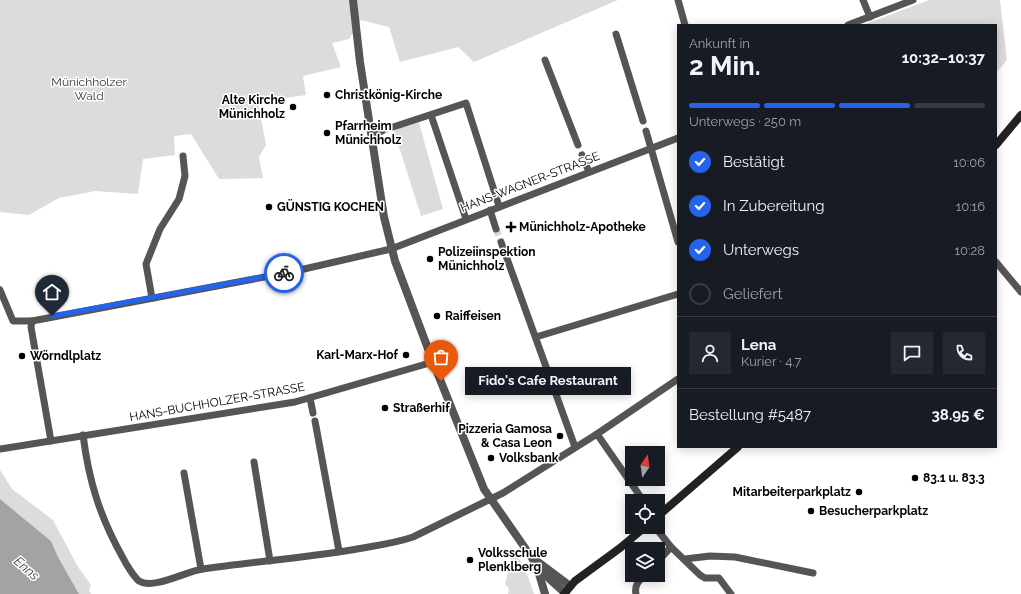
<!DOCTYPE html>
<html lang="de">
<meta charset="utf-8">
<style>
:root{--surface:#171b24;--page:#242831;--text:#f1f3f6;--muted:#9ea1a6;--line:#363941;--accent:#2563eb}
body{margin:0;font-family:Raleway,sans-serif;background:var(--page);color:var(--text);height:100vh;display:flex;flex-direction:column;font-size:15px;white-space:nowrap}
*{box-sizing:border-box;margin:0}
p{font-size:13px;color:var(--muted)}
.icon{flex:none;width:22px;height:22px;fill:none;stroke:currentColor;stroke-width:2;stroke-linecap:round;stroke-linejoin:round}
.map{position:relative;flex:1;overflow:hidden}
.side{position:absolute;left:677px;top:24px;width:320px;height:424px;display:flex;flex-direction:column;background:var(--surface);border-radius:0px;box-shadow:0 2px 10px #0003}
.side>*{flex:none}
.needle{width:26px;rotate:13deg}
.controls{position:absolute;left:625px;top:446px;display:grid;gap:8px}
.controls a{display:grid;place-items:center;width:40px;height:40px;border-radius:0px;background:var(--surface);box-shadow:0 2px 10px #0003;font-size:20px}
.pin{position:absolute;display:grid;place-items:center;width:34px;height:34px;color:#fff;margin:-41px -17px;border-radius:50% 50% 50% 0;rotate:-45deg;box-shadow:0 0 4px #0007}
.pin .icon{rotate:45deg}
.courier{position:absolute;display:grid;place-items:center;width:40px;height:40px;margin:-20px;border:3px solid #2563eb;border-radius:50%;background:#fff;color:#222;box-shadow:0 1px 5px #0007}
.bubble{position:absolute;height:28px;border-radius:0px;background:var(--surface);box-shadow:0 2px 10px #0003;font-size:13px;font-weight:700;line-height:28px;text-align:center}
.overview em{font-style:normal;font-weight:700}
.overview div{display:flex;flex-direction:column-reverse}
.overview{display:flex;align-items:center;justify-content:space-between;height:68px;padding:0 12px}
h1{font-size:26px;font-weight:700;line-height:30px}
.bar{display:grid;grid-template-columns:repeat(4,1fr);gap:6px 4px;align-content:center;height:48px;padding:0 12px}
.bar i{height:5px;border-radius:3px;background:var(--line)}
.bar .selected{background:var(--accent)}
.bar p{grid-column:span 4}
.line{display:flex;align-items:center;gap:10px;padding:0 12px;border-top:1px solid var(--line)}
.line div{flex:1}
.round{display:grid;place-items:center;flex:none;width:42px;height:42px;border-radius:0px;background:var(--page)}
ol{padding:0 12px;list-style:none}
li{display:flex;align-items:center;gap:12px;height:44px}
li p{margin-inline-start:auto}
li .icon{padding:4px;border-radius:50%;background:var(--accent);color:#fff;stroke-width:4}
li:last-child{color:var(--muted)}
li i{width:22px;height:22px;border:2px solid var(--line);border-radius:50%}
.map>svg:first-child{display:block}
.green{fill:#dcdcdc}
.water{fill:#a3a3a3}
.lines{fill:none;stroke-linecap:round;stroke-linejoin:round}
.minor-tunnel{stroke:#d9d9d9;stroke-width:7;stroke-dasharray:7 3.5;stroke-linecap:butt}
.minor{stroke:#555;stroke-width:7}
.tertiary{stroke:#555;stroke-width:8}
.secondary{stroke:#222;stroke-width:8}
.done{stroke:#595959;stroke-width:4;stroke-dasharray:0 7.2}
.route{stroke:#2563eb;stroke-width:5}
.poi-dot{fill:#000;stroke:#fff;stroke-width:1.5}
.labels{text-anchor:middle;stroke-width:3;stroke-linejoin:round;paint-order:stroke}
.park-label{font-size:12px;fill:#333;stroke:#fff}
.poi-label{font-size:12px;font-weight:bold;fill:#000;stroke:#fff;text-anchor:start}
.street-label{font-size:12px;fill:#000;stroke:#fff}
.water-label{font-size:13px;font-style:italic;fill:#444;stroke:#fff}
</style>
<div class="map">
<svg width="1021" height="594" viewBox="0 0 1021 594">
<rect width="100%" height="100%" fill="#fff"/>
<g class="green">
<path d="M 0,0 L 618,0 L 474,62 L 458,47 L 400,62 L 389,27 L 361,20 L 349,39 L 332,43 L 341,67 L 303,76 L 306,95 L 258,102 L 266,145 L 259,157 L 263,178 L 219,179 L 191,134 L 174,136 L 175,155 L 143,159 L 138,194 L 95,191 L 59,198 L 29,215 L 0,212 Z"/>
<path d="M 929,0 L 1000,0 L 1007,60 L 996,73 L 996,25 L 863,25 Z"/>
<path d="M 418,119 L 443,209 L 421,216 L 394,131 Z"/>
<path d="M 0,470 L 12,489 L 53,520 L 78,567 L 91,585 L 89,590 L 91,594 L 79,594 L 58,557 L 51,541 L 0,499 Z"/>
<path d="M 515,551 L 526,571 L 534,594 L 508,594 L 509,589 L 505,584 L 511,562 L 509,552 Z"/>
</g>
<path class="water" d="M 0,499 L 51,541 L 58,557 L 79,594 L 0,594 Z"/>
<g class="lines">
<g class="minor-tunnel">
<path d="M 382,131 L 393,127"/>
<path d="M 496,229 L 501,242"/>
</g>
<g class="minor">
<path d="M 678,0 L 685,25"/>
<path d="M 863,0 L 870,17"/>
<path d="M 848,25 L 913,0"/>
<path d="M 616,34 L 643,121"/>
<path d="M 545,60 L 578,145"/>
<path d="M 431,115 L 466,219"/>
<path d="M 393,127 L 466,103 L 499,206"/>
<path d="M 646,131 L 678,242"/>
<path d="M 371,134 L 382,131"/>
<path d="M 582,155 L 589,172"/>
<path d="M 490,210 L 496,229"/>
<path d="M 501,242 L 575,447"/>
<path d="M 996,262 L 1021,292"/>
<path d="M 0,290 L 13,321 L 32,321 L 291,272 L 391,249 L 678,138"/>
<path d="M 152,298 L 146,264 L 160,229 L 179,199 L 185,176 L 183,156"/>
<path d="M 32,321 L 31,327 L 51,441"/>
<path d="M 536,337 L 678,294"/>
<path d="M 310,398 L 313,413"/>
<path d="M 315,421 L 339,551"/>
<path d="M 597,434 L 640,496"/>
<path d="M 83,435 C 89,482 100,517 123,558 C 126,564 134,577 139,581 C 154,590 186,571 203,569 C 252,562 302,558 351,550 C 372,546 393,544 413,537 L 503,493 L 597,434 L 678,379"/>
<path d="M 0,449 L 295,402 L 433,362"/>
<path d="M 254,462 L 270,561"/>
<path d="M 184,473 L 201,569"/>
<path d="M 655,527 L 671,547 L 700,575 L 705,578 L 719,578 L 731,594"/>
<path d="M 685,559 L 710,556 L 735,557 L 813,573"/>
<path d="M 658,561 L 671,547"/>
<path d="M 636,594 C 634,585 639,581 645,575"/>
</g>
<g class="tertiary">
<path d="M 353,0 L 360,62 L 384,217 L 395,261 L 433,362 L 484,489 L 532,558 L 537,567 L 545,594"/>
<path d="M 534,559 L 570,586"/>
<path d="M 539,569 L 555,584 L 565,593"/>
</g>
<g class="secondary">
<path d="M 996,145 L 1021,115"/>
<path d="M 658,516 L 738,447"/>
<path d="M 564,594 L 575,581 L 620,548 L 645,527"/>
</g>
</g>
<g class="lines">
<path class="done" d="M 284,273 L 391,249 L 441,381"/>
<path class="route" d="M 52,316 L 284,273"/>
</g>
<g class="poi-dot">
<circle cx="327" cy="95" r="4"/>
<circle cx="293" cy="107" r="4"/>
<circle cx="327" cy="133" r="4"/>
<circle cx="269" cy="207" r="4"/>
<path d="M509 221h4v4h4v4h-4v4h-4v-4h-4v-4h4z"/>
<circle cx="430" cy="259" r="4"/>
<circle cx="437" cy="316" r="4"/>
<circle cx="406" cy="355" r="4"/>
<circle cx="22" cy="356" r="4"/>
<circle cx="385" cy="408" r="4"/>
<circle cx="560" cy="436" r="4"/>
<circle cx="491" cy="458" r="4"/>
<circle cx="915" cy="478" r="4"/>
<circle cx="859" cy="492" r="4"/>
<circle cx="811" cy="511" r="4"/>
<circle cx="470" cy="560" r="4"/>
</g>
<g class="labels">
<g class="park-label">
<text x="89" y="86">Münichholzer<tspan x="89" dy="14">Wald</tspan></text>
</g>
<g class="poi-label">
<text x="335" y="99">Christkönig-Kirche</text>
<text x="285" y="104" text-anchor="end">Alte Kirche<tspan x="285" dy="14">Münichholz</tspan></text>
<text x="335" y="130">Pfarrheim<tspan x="335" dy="14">Münichholz</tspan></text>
<text x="277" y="211">GÜNSTIG KOCHEN</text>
<text x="519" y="231">Münichholz-Apotheke</text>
<text x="438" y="256">Polizeiinspektion<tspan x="438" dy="14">Münichholz</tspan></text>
<text x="445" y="320">Raiffeisen</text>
<text x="398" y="359" text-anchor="end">Karl-Marx-Hof</text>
<text x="30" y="360">Wörndlplatz</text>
<text x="393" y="412">Straßerhif</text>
<text x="552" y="433" text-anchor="end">Pizzeria Gamosa<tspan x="552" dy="14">&amp; Casa Leon</tspan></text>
<text x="499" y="462">Volksbank</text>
<text x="923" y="482">83.1 u. 83.3</text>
<text x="851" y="496" text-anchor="end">Mitarbeiterparkplatz</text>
<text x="819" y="515">Besucherparkplatz</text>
<text x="478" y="557">Volksschule<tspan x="478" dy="14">Plenklberg</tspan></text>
</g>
<g class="street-label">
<text transform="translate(530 182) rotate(-21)" y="4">HANS-WAGNER-STRASSE</text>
<text transform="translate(217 402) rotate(-10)" y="4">HANS-BUCHHOLZER-STRASSE</text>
</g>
<g class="water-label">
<text transform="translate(27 568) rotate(41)" y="5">Enns</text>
</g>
</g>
</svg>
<div class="controls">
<a><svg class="needle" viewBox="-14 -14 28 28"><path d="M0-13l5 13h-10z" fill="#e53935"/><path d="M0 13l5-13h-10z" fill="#9ea1a6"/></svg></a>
<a><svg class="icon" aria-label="locate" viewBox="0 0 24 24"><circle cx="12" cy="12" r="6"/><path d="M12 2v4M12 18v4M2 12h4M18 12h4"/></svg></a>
<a><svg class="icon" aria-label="layers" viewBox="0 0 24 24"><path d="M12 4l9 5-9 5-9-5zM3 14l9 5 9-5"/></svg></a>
</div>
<div class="pin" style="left:441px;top:381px;background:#ea580c"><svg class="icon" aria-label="bag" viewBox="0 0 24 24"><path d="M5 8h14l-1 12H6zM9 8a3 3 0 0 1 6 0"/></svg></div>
<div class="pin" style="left:52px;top:316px;background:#1f2937"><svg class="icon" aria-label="home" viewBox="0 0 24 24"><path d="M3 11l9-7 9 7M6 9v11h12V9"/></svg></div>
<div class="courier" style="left:284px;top:273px"><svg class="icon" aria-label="bike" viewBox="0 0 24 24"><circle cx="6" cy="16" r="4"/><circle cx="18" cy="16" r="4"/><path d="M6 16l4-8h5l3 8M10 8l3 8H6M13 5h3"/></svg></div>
<div class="bubble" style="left:465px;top:367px;width:166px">Fido's Cafe Restaurant</div>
<section class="side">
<div class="overview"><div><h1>2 Min.</h1><p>Ankunft in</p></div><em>10:32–10:37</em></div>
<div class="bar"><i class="selected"></i><i class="selected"></i><i class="selected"></i><i></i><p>Unterwegs · 250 m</p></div>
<ol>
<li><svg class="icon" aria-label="check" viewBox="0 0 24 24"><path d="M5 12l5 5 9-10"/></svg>Bestätigt<p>10:06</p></li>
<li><svg class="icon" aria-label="check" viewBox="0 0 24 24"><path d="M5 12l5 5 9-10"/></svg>In Zubereitung<p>10:16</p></li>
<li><svg class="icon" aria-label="check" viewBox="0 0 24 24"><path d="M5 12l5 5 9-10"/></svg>Unterwegs<p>10:28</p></li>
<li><i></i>Geliefert</li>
</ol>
<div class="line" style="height:72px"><a class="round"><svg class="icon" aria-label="person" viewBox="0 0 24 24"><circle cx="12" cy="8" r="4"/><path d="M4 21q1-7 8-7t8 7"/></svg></a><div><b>Lena</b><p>Kurier · 4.7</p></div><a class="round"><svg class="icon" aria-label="chat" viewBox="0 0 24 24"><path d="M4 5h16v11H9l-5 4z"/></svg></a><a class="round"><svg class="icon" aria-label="phone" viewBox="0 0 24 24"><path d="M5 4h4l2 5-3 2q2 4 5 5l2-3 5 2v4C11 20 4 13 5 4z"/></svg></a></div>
<div class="line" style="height:52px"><div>Bestellung #5487</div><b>38.95 €</b></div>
</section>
</div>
